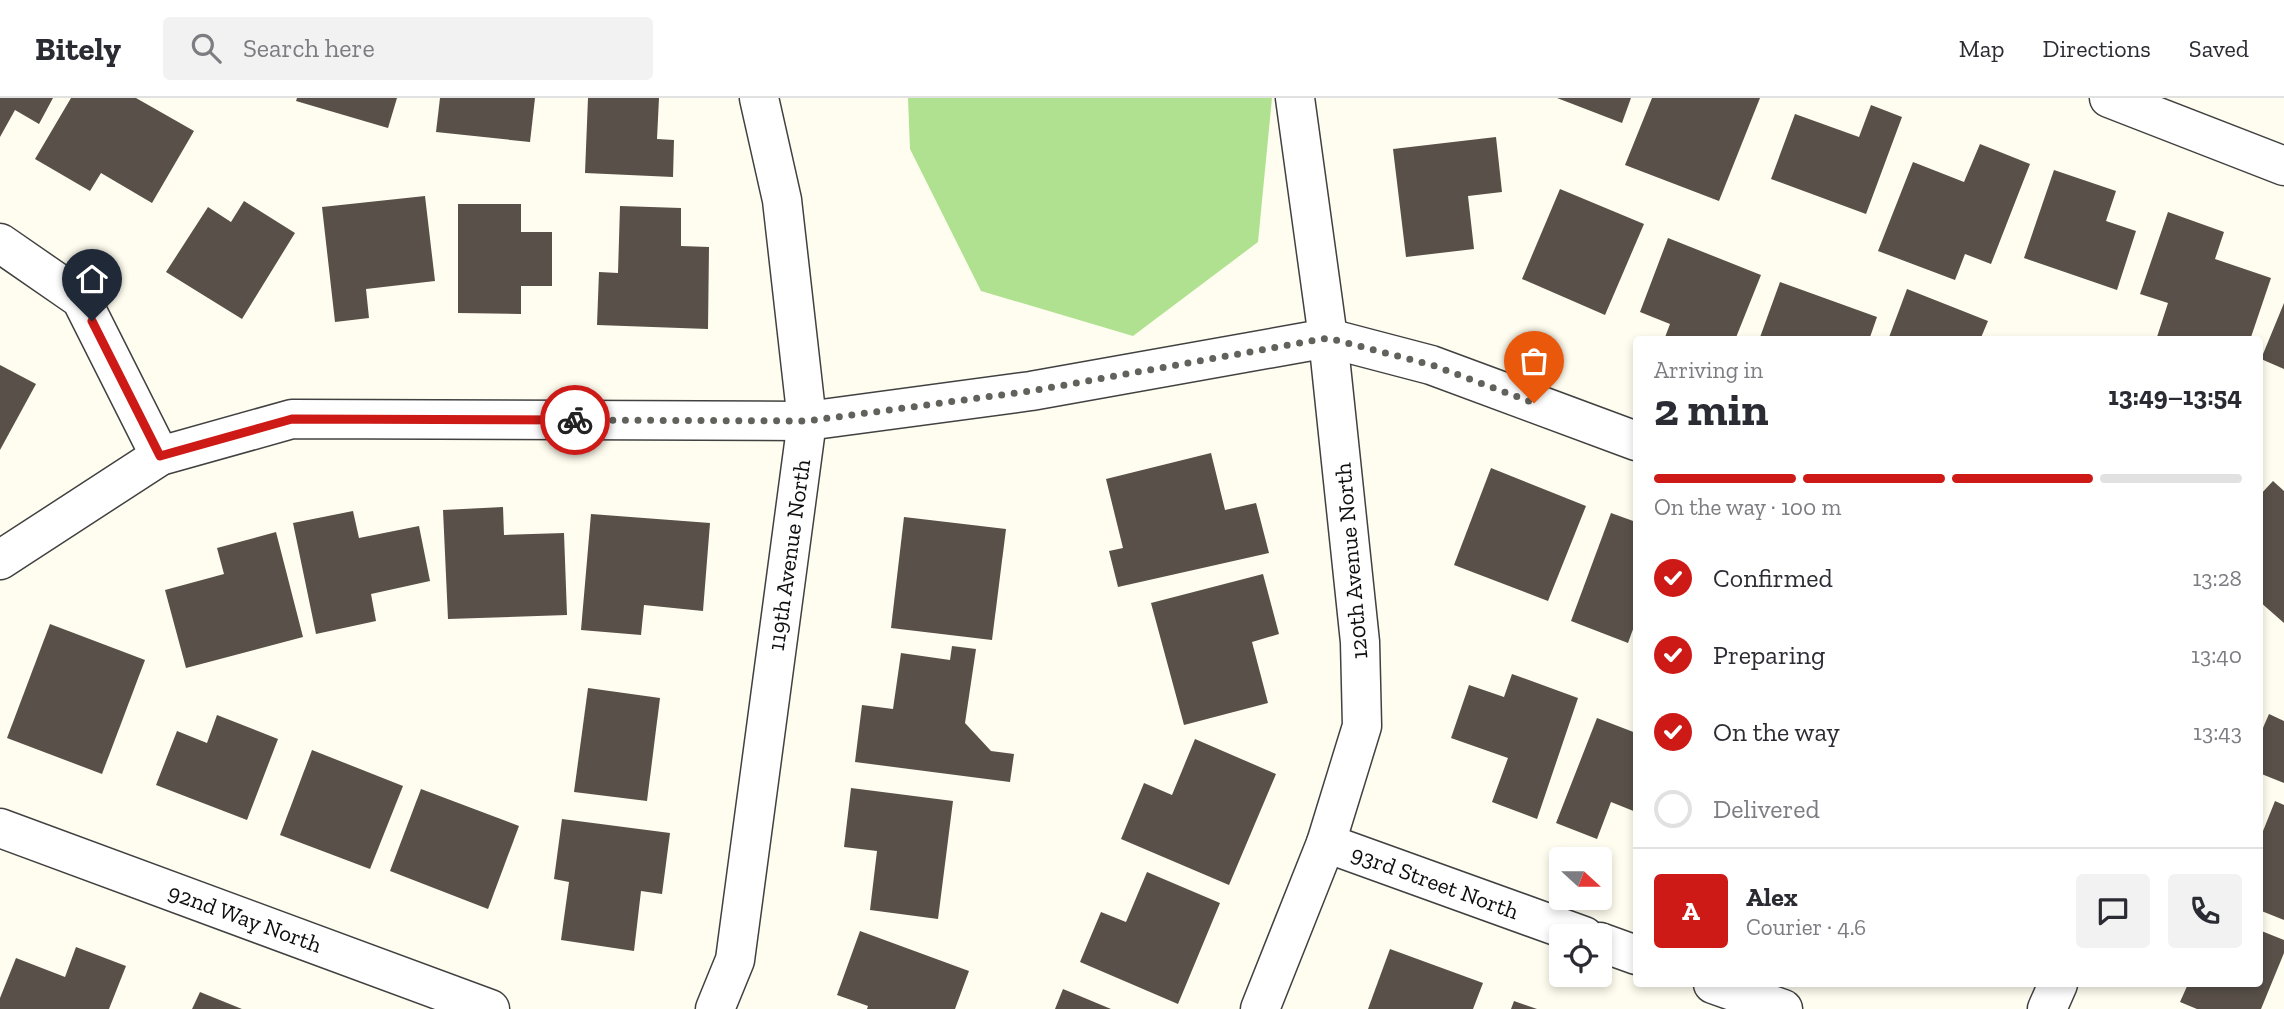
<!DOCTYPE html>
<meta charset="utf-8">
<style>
:root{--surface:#fff;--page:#f2f2f3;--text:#2b2b33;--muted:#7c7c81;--line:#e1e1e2;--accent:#ce1a16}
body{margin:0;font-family:"Zilla Slab",serif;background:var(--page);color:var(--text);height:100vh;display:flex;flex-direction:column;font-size:26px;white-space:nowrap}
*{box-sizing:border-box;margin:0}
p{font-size:23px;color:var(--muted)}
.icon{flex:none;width:38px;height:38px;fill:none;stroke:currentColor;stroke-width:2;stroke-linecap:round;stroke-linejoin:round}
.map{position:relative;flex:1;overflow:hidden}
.sheet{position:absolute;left:1633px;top:238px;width:630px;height:651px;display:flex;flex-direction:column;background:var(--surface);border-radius:7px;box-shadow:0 4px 10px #0003}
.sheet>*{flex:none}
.needle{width:46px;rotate:111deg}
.controls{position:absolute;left:1549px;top:749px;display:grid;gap:14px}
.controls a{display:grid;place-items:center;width:63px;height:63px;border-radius:7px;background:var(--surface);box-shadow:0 4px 10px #0003;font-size:35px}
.pin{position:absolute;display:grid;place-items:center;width:60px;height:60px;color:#fff;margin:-72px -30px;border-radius:50% 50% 50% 0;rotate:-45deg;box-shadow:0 0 7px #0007}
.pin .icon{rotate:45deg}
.courier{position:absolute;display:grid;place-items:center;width:70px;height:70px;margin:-35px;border:5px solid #ce1a16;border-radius:50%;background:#fff;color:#222;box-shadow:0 2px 9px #0007}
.headline em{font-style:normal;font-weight:800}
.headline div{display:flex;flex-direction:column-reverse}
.headline{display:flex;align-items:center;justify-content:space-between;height:119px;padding:0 21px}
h1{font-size:46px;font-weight:800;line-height:52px}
.bar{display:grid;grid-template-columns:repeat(4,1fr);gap:10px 7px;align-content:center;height:84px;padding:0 21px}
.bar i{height:9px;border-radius:5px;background:var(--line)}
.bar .current{background:var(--accent)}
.bar p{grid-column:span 4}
.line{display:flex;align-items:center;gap:18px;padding:0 21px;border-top:2px solid var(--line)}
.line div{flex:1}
.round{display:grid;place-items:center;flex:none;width:74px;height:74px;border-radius:7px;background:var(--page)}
ol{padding:0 21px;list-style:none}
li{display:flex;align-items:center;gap:21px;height:77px}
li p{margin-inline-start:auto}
li .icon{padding:7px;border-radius:50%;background:var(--accent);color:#fff;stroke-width:4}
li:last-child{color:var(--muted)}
li i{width:38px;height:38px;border:4px solid var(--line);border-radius:50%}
header{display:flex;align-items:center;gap:42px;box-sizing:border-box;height:98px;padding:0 35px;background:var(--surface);border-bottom:2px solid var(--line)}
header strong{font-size:33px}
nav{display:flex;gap:38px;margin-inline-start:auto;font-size:24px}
.search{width:490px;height:63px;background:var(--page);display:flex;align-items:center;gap:18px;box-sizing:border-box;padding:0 24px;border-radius:7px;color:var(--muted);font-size:26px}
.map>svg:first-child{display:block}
.forest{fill:#b0e191}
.building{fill:#585049}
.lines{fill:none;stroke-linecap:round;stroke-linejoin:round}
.minor-casing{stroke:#414141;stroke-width:41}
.minor{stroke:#fff;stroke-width:38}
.done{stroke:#62625d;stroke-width:7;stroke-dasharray:0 12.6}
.route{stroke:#ce1a16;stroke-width:9}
.labels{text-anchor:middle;stroke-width:7;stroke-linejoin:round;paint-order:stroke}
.street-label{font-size:23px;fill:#0e0e0e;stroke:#fff}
</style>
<header>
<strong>Bitely</strong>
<div class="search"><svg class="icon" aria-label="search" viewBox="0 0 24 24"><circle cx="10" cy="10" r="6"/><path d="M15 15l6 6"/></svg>Search here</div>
<nav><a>Map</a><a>Directions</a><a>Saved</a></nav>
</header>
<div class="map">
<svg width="2284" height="911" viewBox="0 0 2284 911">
<rect width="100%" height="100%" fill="#fffdef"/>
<path class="forest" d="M 908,0 L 1272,0 L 1258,144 L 1133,238 L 981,193 L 910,51 Z"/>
<g class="building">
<path d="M 0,0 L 53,0 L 39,26 L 15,12 L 0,39 Z"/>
<path d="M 71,0 L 136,0 L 194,33 L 152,105 L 101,75 L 90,93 L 35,61 Z"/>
<path d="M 297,0 L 397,0 L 388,30 L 296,3 Z"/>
<path d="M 440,0 L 535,0 L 530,44 L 436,34 Z"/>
<path d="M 588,0 L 659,0 L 657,41 L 674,42 L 673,79 L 585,75 Z"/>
<path d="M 1557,0 L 1631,0 L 1622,25 Z"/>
<path d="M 1652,0 L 1760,0 L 1719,103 L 1625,67 Z"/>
<path d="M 1871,7 L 1902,19 L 1866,116 L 1771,81 L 1795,16 L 1859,39 Z"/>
<path d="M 1496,39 L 1502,94 L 1468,98 L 1474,151 L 1406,159 L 1393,51 Z"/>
<path d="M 1980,46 L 2030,66 L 1991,166 L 1965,156 L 1955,182 L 1878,153 L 1913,64 L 1964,84 Z"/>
<path d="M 2054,72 L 2116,93 L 2106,123 L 2136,133 L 2117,192 L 2024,160 Z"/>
<path d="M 1560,91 L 1644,126 L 1605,217 L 1522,181 Z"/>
<path d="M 425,98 L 435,183 L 366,191 L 369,220 L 335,224 L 322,109 Z"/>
<path d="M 244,103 L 295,135 L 242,221 L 166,174 L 208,109 L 231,124 Z"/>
<path d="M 458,106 L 521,106 L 521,134 L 552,134 L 552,188 L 521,188 L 521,216 L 458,215 Z"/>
<path d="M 620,108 L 681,110 L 681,148 L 709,149 L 708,231 L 597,227 L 599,174 L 618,175 Z"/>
<path d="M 2168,114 L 2224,134 L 2215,161 L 2271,180 L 2250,242 L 2156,242 L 2168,205 L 2140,196 Z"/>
<path d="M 1668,140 L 1761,177 L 1735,242 L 1664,242 L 1670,226 L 1640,214 Z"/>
<path d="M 1780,184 L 1877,219 L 1869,242 L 1759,242 Z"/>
<path d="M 1907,191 L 1988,223 L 1980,242 L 1888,242 Z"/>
<path d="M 2284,205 L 2284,271 L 2261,261 Z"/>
<path d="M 0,267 L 36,286 L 0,352 Z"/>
<path d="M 1211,355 L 1225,412 L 1256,405 L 1269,455 L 1118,489 L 1109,453 L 1123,450 L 1106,381 Z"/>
<path d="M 1491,370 L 1586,408 L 1548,503 L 1454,467 Z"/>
<path d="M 2273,383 L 2284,393 L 2284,525 L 2259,503 L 2259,398 Z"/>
<path d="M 503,409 L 504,437 L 564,435 L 567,517 L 448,521 L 443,412 Z"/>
<path d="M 353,413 L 359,440 L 419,428 L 430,483 L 371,496 L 376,523 L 316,536 L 293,425 Z"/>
<path d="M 1611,415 L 1636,424 L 1636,523 L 1628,545 L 1571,523 Z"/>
<path d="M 591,416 L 710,425 L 703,513 L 644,507 L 641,537 L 581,532 Z"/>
<path d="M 904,419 L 1006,431 L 992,542 L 891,530 Z"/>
<path d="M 276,434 L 303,539 L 186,570 L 165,492 L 224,476 L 217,450 Z"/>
<path d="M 1263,476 L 1279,536 L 1252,544 L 1268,605 L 1184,627 L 1151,505 Z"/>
<path d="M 50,526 L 145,562 L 102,676 L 7,640 Z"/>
<path d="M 952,548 L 976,551 L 965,625 L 991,653 L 1014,656 L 1010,684 L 855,664 L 862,607 L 893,611 L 901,555 L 950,562 Z"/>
<path d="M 1512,576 L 1578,600 L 1537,721 L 1492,704 L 1508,660 L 1451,640 L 1469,587 L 1504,599 Z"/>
<path d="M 588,590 L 660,600 L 647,703 L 574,694 Z"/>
<path d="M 2269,616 L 2284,623 L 2284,685 L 2259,675 L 2259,639 Z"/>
<path d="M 217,617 L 278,641 L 247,722 L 156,687 L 177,633 L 207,645 Z"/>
<path d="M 1597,620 L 1636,635 L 1636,714 L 1611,704 L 1597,741 L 1556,725 Z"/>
<path d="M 1195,641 L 1276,676 L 1229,787 L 1121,741 L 1144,685 L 1172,697 Z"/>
<path d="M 312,652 L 403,688 L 370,771 L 280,737 Z"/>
<path d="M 851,690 L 953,703 L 938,821 L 870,812 L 877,753 L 844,749 Z"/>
<path d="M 421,691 L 519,728 L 488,811 L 390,773 Z"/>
<path d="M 2275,703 L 2284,707 L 2284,822 L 2259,812 L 2259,743 Z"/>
<path d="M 562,721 L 670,735 L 662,796 L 641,793 L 634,853 L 561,842 L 569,784 L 554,781 Z"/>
<path d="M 1147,774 L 1220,805 L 1178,906 L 1080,864 L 1101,814 L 1126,824 Z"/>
<path d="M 2259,832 L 2284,842 L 2284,855 L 2261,911 L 2197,911 L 2180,904 L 2188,886 L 2259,886 Z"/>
<path d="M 860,833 L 969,873 L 955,911 L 867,911 L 868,908 L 837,897 Z"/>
<path d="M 76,849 L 126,868 L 109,911 L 0,911 L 0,900 L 16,860 L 65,879 Z"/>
<path d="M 1390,851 L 1483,885 L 1473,911 L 1368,911 Z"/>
<path d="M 1063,891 L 1111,911 L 1055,911 Z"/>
<path d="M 200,894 L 242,911 L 192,911 Z"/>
<path d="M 1514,903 L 1537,911 L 1511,911 Z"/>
</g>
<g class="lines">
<g class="minor-casing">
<g id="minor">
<path d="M 2109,0 L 2284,68"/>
<path d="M 0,145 L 81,201 L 160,358"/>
<path d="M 0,462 L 160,358 L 292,321 L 807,323 L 1031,293 L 1328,240 L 1431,267 L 1636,343"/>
<path d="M 0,730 L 490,911"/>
<path d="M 1326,745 L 1584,838"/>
<path d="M 1600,844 L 1636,857"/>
<path d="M 1713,886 L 1783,911"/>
<path d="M 715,911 L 735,862 L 807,323 L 782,102 L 759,0"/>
<path d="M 1260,911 L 1326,745 L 1362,628 L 1360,544 L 1328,240 L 1295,0"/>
<path d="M 2047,911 L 2058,886"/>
</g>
</g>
<use href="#minor" class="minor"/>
</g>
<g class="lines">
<path class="done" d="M 575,322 L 807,323 L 1031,293 L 1328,240 L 1432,267 L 1534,305"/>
<path class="route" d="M 92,223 L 160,358 L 292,321 L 575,322"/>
</g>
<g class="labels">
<g class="street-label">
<text transform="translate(789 457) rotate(-82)" y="8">119th Avenue North</text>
<text transform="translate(1351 463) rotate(-95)" y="8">120th Avenue North</text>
<text transform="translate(1435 784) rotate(20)" y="8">93rd Street North</text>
<text transform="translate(245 820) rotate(20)" y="8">92nd Way North</text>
</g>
</g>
</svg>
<div class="controls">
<a><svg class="needle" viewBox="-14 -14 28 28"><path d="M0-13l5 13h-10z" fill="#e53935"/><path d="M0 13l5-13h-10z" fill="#7c7c81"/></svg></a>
<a><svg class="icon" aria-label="locate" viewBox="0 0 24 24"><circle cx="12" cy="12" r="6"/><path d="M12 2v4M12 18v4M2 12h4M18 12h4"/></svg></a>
</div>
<div class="pin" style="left:1534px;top:305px;background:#ea580c"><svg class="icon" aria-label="bag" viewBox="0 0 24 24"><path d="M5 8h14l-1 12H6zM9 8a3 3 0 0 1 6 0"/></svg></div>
<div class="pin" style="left:92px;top:223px;background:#1f2937"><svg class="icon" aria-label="home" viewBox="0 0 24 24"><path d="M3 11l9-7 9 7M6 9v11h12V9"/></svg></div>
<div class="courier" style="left:575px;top:322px"><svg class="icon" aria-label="bike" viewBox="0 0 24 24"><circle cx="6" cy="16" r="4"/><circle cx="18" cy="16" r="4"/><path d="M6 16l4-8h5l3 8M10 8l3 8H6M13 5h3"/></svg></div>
<section class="sheet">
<div class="headline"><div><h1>2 min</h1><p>Arriving in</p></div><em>13:49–13:54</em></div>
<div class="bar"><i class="current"></i><i class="current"></i><i class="current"></i><i></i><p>On the way · 100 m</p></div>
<ol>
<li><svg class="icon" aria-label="check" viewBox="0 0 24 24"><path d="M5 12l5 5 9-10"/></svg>Confirmed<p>13:28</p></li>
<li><svg class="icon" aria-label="check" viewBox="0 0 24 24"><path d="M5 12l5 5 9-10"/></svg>Preparing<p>13:40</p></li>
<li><svg class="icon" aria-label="check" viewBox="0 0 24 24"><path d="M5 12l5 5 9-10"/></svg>On the way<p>13:43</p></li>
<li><i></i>Delivered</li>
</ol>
<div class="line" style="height:126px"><b class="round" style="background:var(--accent);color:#fff">A</b><div><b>Alex</b><p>Courier · 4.6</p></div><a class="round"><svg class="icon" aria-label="chat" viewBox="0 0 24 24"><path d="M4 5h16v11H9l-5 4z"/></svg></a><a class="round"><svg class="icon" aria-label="phone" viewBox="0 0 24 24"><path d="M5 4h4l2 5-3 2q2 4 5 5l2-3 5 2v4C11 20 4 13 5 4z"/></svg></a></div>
</section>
</div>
